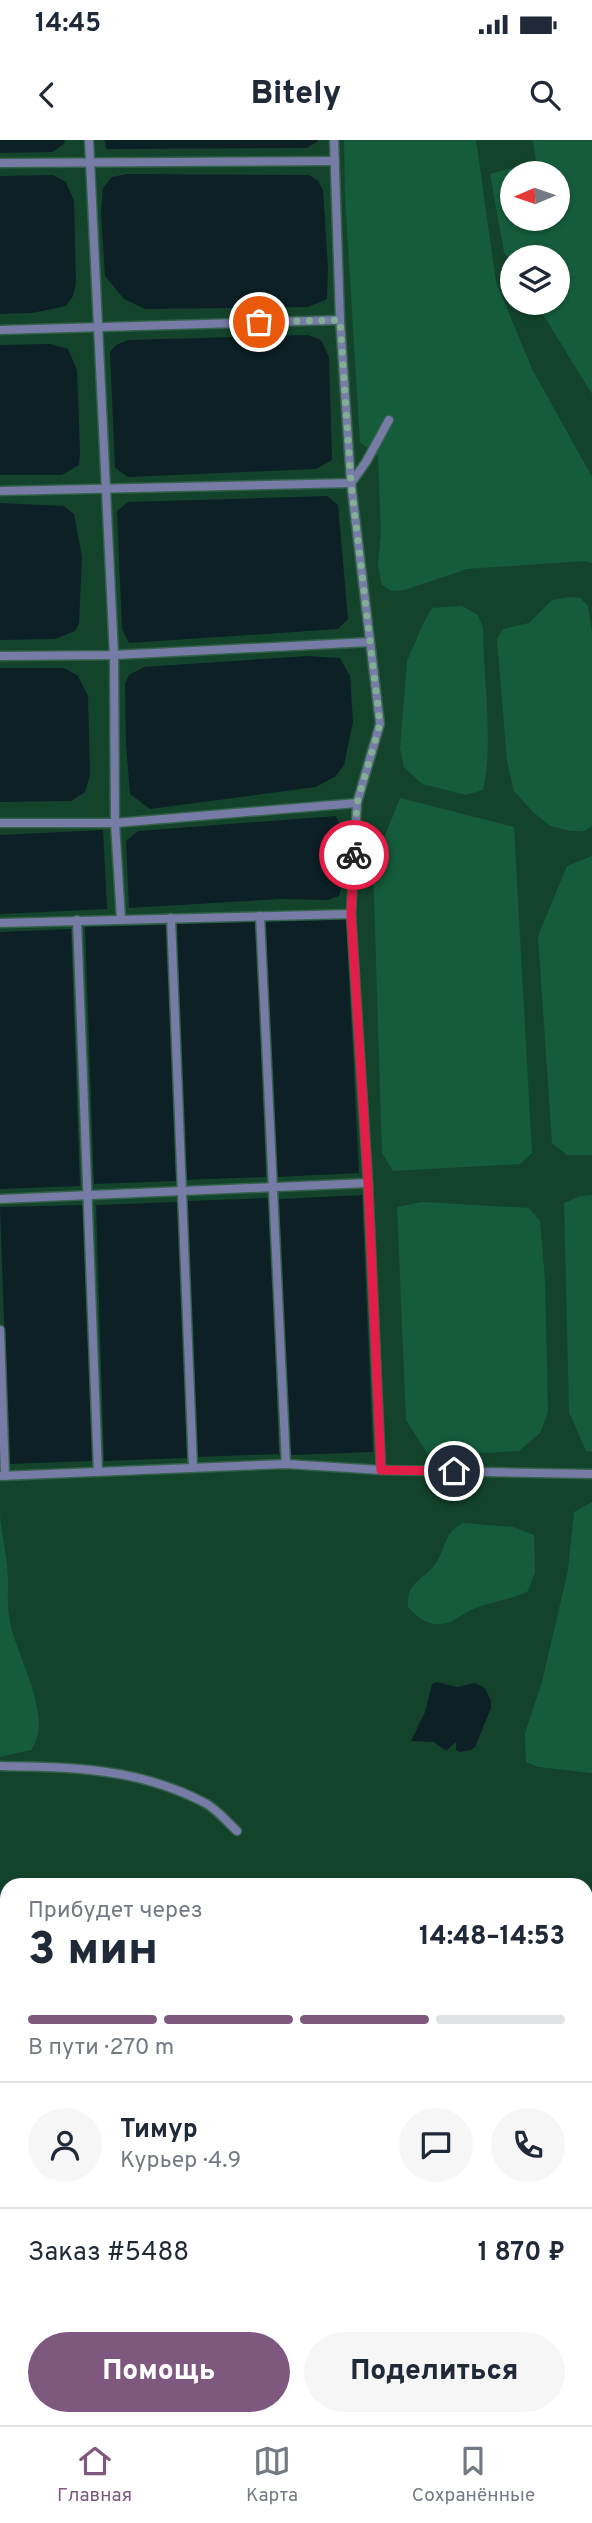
<!DOCTYPE html>
<html lang="ru">
<meta charset="utf-8">
<style>
:root{--surface:#fff;--page:#f6f6f7;--text:#1f2937;--muted:#747a83;--line:#e0e1e3;--accent:#7e587f}
body{margin:0;font-family:Overpass,sans-serif;background:var(--page);color:var(--text);height:100vh;display:flex;flex-direction:column;font-size:26px;white-space:nowrap}
*{box-sizing:border-box;margin:0}
p{font-size:23px;color:var(--muted)}
.icon{flex:none;width:38px;height:38px;fill:none;stroke:currentColor;stroke-width:2;stroke-linecap:round;stroke-linejoin:round}
.map{position:relative;flex:1;overflow:hidden}
.panel{position:absolute;left:0px;top:1738px;width:593px;height:548px;display:flex;flex-direction:column;background:var(--surface);border-radius:21px 21px 0 0;box-shadow:0 2px 5px #0004}
.panel>*{flex:none}
.needle{width:46px;rotate:268deg}
.tools{position:absolute;left:500px;top:21px;display:grid;gap:14px}
.tools a{display:grid;place-items:center;width:70px;height:70px;border-radius:50%;background:var(--surface);box-shadow:0 2px 5px #0004;font-size:35px}
.pin{position:absolute;display:grid;place-items:center;width:60px;height:60px;color:#fff;margin:-30px;border:4px solid #fff;border-radius:50%;box-shadow:0 2px 7px #0007}
.courier{position:absolute;display:grid;place-items:center;width:70px;height:70px;margin:-35px;border:5px solid #e11d48;border-radius:50%;background:#fff;color:#222;box-shadow:0 2px 9px #0007}
.summary em{font-style:normal;font-weight:800}
.summary div{display:flex;flex-direction:column-reverse}
.summary{display:flex;align-items:center;justify-content:space-between;height:119px;padding:0 28px}
h1{font-size:46px;font-weight:800;line-height:52px}
.bar{display:grid;grid-template-columns:repeat(4,1fr);gap:10px 7px;align-content:center;height:84px;padding:0 28px}
.bar i{height:9px;border-radius:5px;background:var(--line)}
.bar .active{background:var(--accent)}
.bar p{grid-column:span 4}
.line{display:flex;align-items:center;gap:18px;padding:0 28px;border-top:2px solid var(--line)}
.line div{flex:1}
.round{display:grid;place-items:center;flex:none;width:74px;height:74px;border-radius:37px;background:var(--page)}
.primary-button{display:flex;gap:14px;margin-top:auto;padding:14px 28px}
.primary-button a{flex:1;height:80px;border-radius:42px;background:var(--accent);color:#fff;font-size:28px;font-weight:800;line-height:80px;text-align:center}
.primary-button a+a{background:var(--page);color:var(--text)}
.status{display:flex;justify-content:space-between;align-items:center;height:49px;padding:0 35px;background:var(--surface);direction:ltr}
.status svg{height:19px;fill:currentColor}
header{display:flex;justify-content:space-between;align-items:center;height:91px;padding:0 28px;background:var(--surface);font-size:32px;font-weight:800}
.menu{display:flex;justify-content:space-around;align-items:center;height:98px;border-top:2px solid var(--line);background:var(--surface);font-size:19px;color:var(--muted)}
.menu a{display:grid;justify-items:center;gap:4px}
.menu .active{color:var(--accent)}
.map>svg:first-child{display:block}
.green{fill:#155c3b;fill-rule:evenodd}
.water{fill:#0c2026}
.lines{fill:none;stroke-linecap:round;stroke-linejoin:round}
.service-casing{stroke:#336149;stroke-width:11}
.service{stroke:#767ca6;stroke-width:8}
.done{stroke:#83ae96;stroke-width:7;stroke-dasharray:0 12.6}
.route{stroke:#e11d48;stroke-width:9}
</style>
<div class="status"><b>14:45</b><svg viewBox="0 0 49 12"><path d="M0 12V9h3v3zM5 12V6h3v6zM10 12V3h3v9zM15 12V0h3v12zM26 1h20v11H26zM47 4h2v5h-2z"/></svg></div>
<header><svg class="icon" aria-label="back" viewBox="0 0 24 24"><path d="M15 5l-7 7 7 7"/></svg>Bitely<svg class="icon" aria-label="search" viewBox="0 0 24 24"><circle cx="10" cy="10" r="6"/><path d="M15 15l6 6"/></svg></header>
<div class="map">
<svg width="592" height="2285" viewBox="0 0 592 2285">
<rect width="100%" height="100%" fill="#14432c"/>
<g class="green">
<path d="M 344,0 L 476,0 L 496,142 L 532,229 L 592,337 L 592,423 L 585,421 L 467,429 L 404,450 L 392,451 L 382,445 L 378,424 L 381,394 L 378,316 L 360,302 L 345,56 Z"/>
<path d="M 533,0 L 592,0 L 592,254 L 536,163 L 558,163 L 558,117 L 513,117 L 513,126 L 504,112 L 490,34 L 536,21 ZM 513,33 L 558,33 L 558,79 L 513,79 Z"/>
<path d="M 569,457 L 580,458 L 588,466 L 592,492 L 592,686 L 584,691 L 570,691 L 550,686 L 534,673 L 514,651 L 507,621 L 497,499 L 503,489 L 529,483 L 552,460 Z"/>
<path d="M 462,466 L 478,475 L 483,488 C 483,536 494,604 483,650 L 466,655 L 422,644 L 404,627 L 400,608 L 407,521 L 423,484 L 432,468 Z"/>
<path d="M 400,658 L 514,687 L 532,1013 L 520,1024 L 393,1031 L 382,1013 L 373,726 Z"/>
<path d="M 592,716 L 592,1015 L 567,1015 L 552,1003 L 538,796 L 567,726 Z"/>
<path d="M 592,1055 L 592,1312 L 586,1311 L 569,1272 L 564,1063 L 580,1056 Z"/>
<path d="M 422,1062 L 529,1068 L 540,1081 L 545,1140 L 548,1272 L 540,1293 L 519,1311 L 462,1314 L 427,1313 L 406,1280 L 397,1067 Z"/>
<path d="M 592,1362 L 592,1633 L 591,1633 L 538,1627 L 526,1622 L 525,1593 L 542,1542 L 568,1430 L 574,1372 Z"/>
<path d="M 0,1375 C 2,1396 7,1418 8,1439 C 8,1454 7,1467 10,1482 C 16,1516 55,1577 31,1610 L 0,1617 Z"/>
<path d="M 463,1383 L 513,1387 L 534,1395 L 535,1432 L 528,1451 C 510,1461 489,1461 471,1470 C 459,1476 449,1486 435,1484 C 423,1483 416,1475 408,1467 C 408,1459 408,1451 413,1446 C 418,1439 427,1434 433,1427 C 447,1411 441,1394 463,1383 Z"/>
</g>
<g class="water">
<path d="M 0,0 L 65,0 L 64,4 L 53,12 L 0,13 Z"/>
<path d="M 105,0 L 318,0 L 318,1 L 307,8 L 106,9 Z"/>
<path d="M 127,34 L 309,35 L 318,41 L 323,50 L 328,128 L 327,159 L 308,167 L 145,169 L 124,159 L 105,136 L 101,73 L 103,48 L 112,37 Z"/>
<path d="M 53,35 L 66,42 L 74,61 L 76,143 L 73,156 L 66,166 L 32,173 L 0,174 L 0,36 Z"/>
<path d="M 308,195 L 321,200 L 329,217 L 332,320 L 316,329 L 128,337 L 115,328 L 110,212 L 116,205 L 128,200 Z"/>
<path d="M 50,204 L 68,209 L 77,230 L 80,312 L 79,325 L 62,335 L 0,335 L 0,205 Z"/>
<path d="M 327,356 L 338,365 L 348,479 L 338,489 L 129,503 L 122,489 L 117,371 L 128,362 Z"/>
<path d="M 0,363 L 64,366 L 74,374 L 82,417 L 79,483 L 75,491 L 55,499 L 0,500 Z"/>
<path d="M 307,516 L 340,518 L 350,536 L 353,582 L 344,625 L 336,636 L 316,647 L 150,669 L 130,654 L 126,604 L 125,544 L 129,535 L 144,527 Z"/>
<path d="M 0,528 L 64,528 L 78,536 L 88,556 L 90,635 L 85,652 L 71,661 L 0,662 Z"/>
<path d="M 336,676 L 342,689 L 346,734 L 339,756 L 328,760 L 281,759 L 129,768 L 126,701 L 138,691 Z"/>
<path d="M 103,690 L 107,769 L 0,774 L 0,695 Z"/>
<path d="M 346,777 L 359,1033 L 276,1037 L 264,781 Z"/>
<path d="M 257,781 L 266,1037 L 183,1040 L 175,784 Z"/>
<path d="M 167,785 L 176,1041 L 94,1044 L 85,787 Z"/>
<path d="M 71,789 L 80,1046 L 0,1049 L 0,792 Z"/>
<path d="M 362,1055 L 373,1312 L 290,1315 L 279,1059 Z"/>
<path d="M 270,1058 L 279,1314 L 196,1317 L 187,1061 Z"/>
<path d="M 178,1062 L 187,1318 L 104,1321 L 96,1065 Z"/>
<path d="M 83,1065 L 92,1321 L 9,1324 L 0,1067 Z"/>
<path d="M 437,1542 L 457,1547 L 475,1543 L 485,1548 L 491,1561 L 491,1568 L 475,1607 L 471,1610 L 459,1612 L 456,1610 L 456,1602 L 447,1610 L 443,1609 L 434,1602 L 411,1601 L 425,1572 L 432,1544 Z"/>
</g>
<g class="lines">
<g class="service-casing">
<g id="service">
<path d="M 89,0 L 114,515 L 115,683 L 121,779"/>
<path d="M 0,23 L 335,21"/>
<path d="M 0,190 L 340,180"/>
<path d="M 0,351 L 351,343 L 366,322 L 389,280"/>
<path d="M 0,516 L 114,515 L 370,502"/>
<path d="M 0,683 L 115,683 L 357,663"/>
<path d="M 260,776 L 286,1324"/>
<path d="M 171,778 L 193,1328"/>
<path d="M 77,780 L 98,1332"/>
<path d="M 0,783 L 351,774"/>
<path d="M 0,1059 L 368,1043"/>
<path d="M 0,1190 L 5,1336"/>
<path d="M 381,1330 L 592,1334"/>
<path d="M 0,1336 L 286,1324 L 381,1330 L 368,1043 L 351,774 L 357,663 L 380,584 L 351,343 L 340,180 L 334,0"/>
<path d="M 0,1626 C 72,1627 139,1628 205,1663 C 217,1669 227,1682 237,1691"/>
</g>
</g>
<use href="#service" class="service"/>
</g>
<g class="lines">
<path class="done" d="M 259,182 L 340,180 L 351,343 L 380,584 L 357,663 L 354,715"/>
<path class="route" d="M 354,715 L 351,774 L 368,1043 L 381,1330 L 454,1331"/>
</g>
</svg>
<div class="tools">
<a><svg class="needle" viewBox="-14 -14 28 28"><path d="M0-13l5 13h-10z" fill="#e53935"/><path d="M0 13l5-13h-10z" fill="#747a83"/></svg></a>
<a><svg class="icon" aria-label="layers" viewBox="0 0 24 24"><path d="M12 4l9 5-9 5-9-5zM3 14l9 5 9-5"/></svg></a>
</div>
<div class="pin" style="left:259px;top:182px;background:#ea580c"><svg class="icon" aria-label="bag" viewBox="0 0 24 24"><path d="M5 8h14l-1 12H6zM9 8a3 3 0 0 1 6 0"/></svg></div>
<div class="pin" style="left:454px;top:1331px;background:#1f2937"><svg class="icon" aria-label="home" viewBox="0 0 24 24"><path d="M3 11l9-7 9 7M6 9v11h12V9"/></svg></div>
<div class="courier" style="left:354px;top:715px"><svg class="icon" aria-label="bike" viewBox="0 0 24 24"><circle cx="6" cy="16" r="4"/><circle cx="18" cy="16" r="4"/><path d="M6 16l4-8h5l3 8M10 8l3 8H6M13 5h3"/></svg></div>
<section class="panel">
<div class="summary"><div><h1>3 мин</h1><p>Прибудет через</p></div><em>14:48–14:53</em></div>
<div class="bar"><i class="active"></i><i class="active"></i><i class="active"></i><i></i><p>В пути · 270 m</p></div>
<div class="line" style="height:126px"><a class="round"><svg class="icon" aria-label="person" viewBox="0 0 24 24"><circle cx="12" cy="8" r="4"/><path d="M4 21q1-7 8-7t8 7"/></svg></a><div><b>Тимур</b><p>Курьер · 4.9</p></div><a class="round"><svg class="icon" aria-label="chat" viewBox="0 0 24 24"><path d="M4 5h16v11H9l-5 4z"/></svg></a><a class="round"><svg class="icon" aria-label="phone" viewBox="0 0 24 24"><path d="M5 4h4l2 5-3 2q2 4 5 5l2-3 5 2v4C11 20 4 13 5 4z"/></svg></a></div>
<div class="line" style="height:91px"><div>Заказ #5488</div><b>1 870 ₽</b></div>
<div class="primary-button"><a>Помощь</a><a>Поделиться</a></div>
</section>
</div>
<nav class="menu">
<a class="active"><svg class="icon" aria-label="home" viewBox="0 0 24 24"><path d="M3 11l9-7 9 7M6 9v11h12V9"/></svg>Главная</a>
<a><svg class="icon" aria-label="map" viewBox="0 0 24 24"><path d="M3 6l6-2 6 2 6-2v14l-6 2-6-2-6 2zM9 4v14M15 6v14"/></svg>Карта</a>
<a><svg class="icon" aria-label="saved" viewBox="0 0 24 24"><path d="M7 4h10v16l-5-4-5 4z"/></svg>Сохранённые</a>
</nav>
